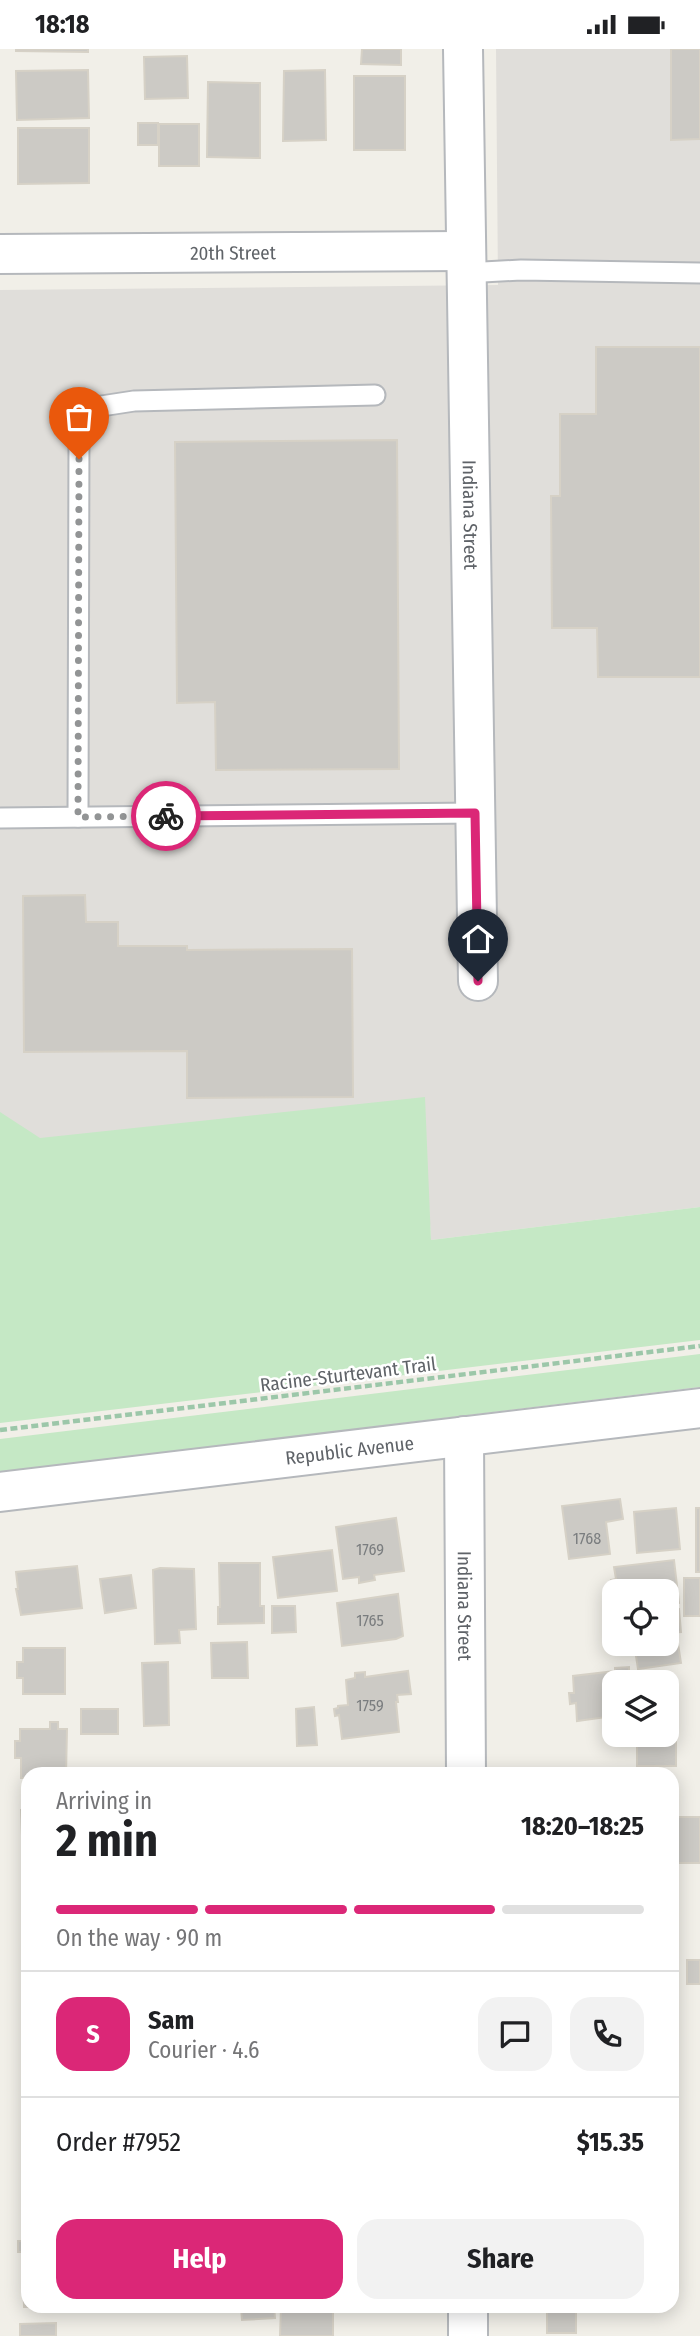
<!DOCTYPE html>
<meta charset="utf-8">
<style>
:root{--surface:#fff;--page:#f2f2f2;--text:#202124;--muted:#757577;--line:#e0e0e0;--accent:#db2777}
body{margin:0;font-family:"Fira Sans Condensed",sans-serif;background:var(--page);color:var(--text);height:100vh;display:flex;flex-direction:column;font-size:26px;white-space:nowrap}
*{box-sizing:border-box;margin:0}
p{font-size:23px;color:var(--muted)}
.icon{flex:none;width:38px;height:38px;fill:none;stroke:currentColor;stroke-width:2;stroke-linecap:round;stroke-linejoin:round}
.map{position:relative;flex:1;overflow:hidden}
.sheet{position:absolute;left:21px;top:1718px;width:658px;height:546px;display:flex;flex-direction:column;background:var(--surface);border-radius:21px;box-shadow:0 4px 18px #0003}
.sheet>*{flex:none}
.buttons{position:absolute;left:602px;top:1530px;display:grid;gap:14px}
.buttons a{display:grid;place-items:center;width:77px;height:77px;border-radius:14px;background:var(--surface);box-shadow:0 4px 18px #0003;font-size:35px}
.pin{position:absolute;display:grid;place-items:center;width:60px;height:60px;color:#fff;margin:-72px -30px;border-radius:50% 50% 50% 0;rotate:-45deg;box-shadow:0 0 7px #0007}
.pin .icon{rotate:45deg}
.courier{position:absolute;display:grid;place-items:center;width:70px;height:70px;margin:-35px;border:5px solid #db2777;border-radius:50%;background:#fff;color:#222;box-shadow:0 2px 9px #0007}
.head em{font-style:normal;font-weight:700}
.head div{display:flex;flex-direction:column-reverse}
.head{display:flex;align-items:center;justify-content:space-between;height:119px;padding:0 35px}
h1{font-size:46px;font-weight:700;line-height:52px}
.bar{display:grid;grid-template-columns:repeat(4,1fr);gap:10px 7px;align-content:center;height:84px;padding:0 35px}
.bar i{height:9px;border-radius:5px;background:var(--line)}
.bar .selected{background:var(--accent)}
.bar p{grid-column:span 4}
.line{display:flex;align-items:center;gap:18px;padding:0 35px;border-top:2px solid var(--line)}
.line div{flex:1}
.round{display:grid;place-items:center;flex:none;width:74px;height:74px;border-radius:21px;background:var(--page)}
.cta{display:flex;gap:14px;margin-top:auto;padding:14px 35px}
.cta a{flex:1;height:80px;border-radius:21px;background:var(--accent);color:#fff;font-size:28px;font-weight:700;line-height:80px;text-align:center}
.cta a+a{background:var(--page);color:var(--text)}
.status{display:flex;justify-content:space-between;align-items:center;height:49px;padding:0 35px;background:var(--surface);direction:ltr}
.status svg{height:19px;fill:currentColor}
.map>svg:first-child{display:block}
.industrial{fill:#e0deda}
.green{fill:#c5e8c5}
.building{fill:#cccac5;stroke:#d6d1c6;stroke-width:2}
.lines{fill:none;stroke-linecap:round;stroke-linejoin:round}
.service-casing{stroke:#b5b8bc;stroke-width:23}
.minor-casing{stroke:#b5b8bc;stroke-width:42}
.path{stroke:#9cc7a9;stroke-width:4.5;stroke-dasharray:7 3.5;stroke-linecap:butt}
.service{stroke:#fff;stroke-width:19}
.minor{stroke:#fff;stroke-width:38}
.done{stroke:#929495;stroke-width:7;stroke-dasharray:0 12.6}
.route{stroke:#db2777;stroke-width:9}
.labels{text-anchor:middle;stroke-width:5;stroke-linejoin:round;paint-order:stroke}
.number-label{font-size:16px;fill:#7a7d7f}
.street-label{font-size:19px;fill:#5f6368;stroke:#fff}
</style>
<div class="status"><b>18:18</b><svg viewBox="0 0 49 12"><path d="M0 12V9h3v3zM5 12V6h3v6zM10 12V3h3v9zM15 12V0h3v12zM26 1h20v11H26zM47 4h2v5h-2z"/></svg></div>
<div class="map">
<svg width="700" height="2287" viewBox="0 0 700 2287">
<rect width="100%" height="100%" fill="#f1efe8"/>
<path class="industrial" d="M 496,0 L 700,0 L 700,1158 L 431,1191 L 428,1141 L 0,1207 L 0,241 L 498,236 Z"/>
<g class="green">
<path d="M 425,1048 L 431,1191 L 700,1158 L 700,1291 L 0,1374 L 0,1063 L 40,1089 Z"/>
<path d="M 700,1305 L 700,1338 L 0,1423 L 0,1390 Z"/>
</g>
<g class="building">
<path d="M 16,0 L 88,0 L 88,3 L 16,2 Z"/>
<path d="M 362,0 L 401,0 L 401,16 L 361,15 Z"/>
<path d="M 671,0 L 700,0 L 700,90 L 671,91 Z"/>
<path d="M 187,7 L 188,49 L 145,50 L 144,8 Z"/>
<path d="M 88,21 L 89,69 L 17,71 L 16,22 Z"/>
<path d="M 325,21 L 326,91 L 283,92 L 284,22 Z"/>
<rect x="354" y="27" width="51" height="74"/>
<path d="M 208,33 L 260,34 L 260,109 L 207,108 Z"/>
<rect x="138" y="74" width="20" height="22"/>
<rect x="159" y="75" width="40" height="42"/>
<path d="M 18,79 L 89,79 L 89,134 L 18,135 Z"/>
<path d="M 596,298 L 700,298 L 700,628 L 598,628 L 597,579 L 552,579 L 551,447 L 560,447 L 560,365 L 596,365 Z"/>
<path d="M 397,391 L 399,720 L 216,721 L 215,653 L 177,654 L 175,393 Z"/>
<path d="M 85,846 L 86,873 L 118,873 L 118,897 L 187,897 L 187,901 L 352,900 L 353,1048 L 187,1049 L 187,1002 L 24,1003 L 23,847 Z"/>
<path d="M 620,1450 L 623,1470 L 606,1473 L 610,1505 L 569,1510 L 562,1457 Z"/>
<path d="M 676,1459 L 680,1500 L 637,1504 L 634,1463 Z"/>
<rect x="696" y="1459" width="4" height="64"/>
<path d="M 396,1469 L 404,1522 L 374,1526 L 375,1531 L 359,1534 L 359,1528 L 343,1530 L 336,1478 Z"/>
<path d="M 332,1501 L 337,1542 L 278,1549 L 273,1508 Z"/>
<path d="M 674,1511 L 679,1554 L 668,1556 L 667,1542 L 636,1542 L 635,1536 L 617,1539 L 617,1536 L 612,1537 L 611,1531 L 616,1530 L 614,1518 Z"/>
<path d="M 219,1514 L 260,1514 L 260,1557 L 264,1557 L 264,1574 L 218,1575 L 218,1558 L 220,1558 Z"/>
<path d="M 77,1517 L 82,1559 L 21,1566 L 16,1540 L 18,1540 L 16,1523 Z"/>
<path d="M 160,1519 L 194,1520 L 196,1580 L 179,1581 L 180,1594 L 155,1595 L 153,1521 Z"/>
<path d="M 131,1526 L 136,1559 L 105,1564 L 100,1530 Z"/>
<rect x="684" y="1529" width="16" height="38"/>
<path d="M 398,1545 L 403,1587 L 396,1590 L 342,1597 L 337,1554 Z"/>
<path d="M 272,1557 L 295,1557 L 296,1583 L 272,1584 Z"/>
<path d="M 679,1560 L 681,1583 L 667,1584 L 667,1566 L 671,1566 L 671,1561 Z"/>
<path d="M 677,1588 L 681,1614 L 638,1620 L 634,1594 L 667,1594 L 667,1589 Z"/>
<path d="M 247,1593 L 248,1629 L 212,1629 L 211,1594 Z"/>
<path d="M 23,1599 L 65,1599 L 65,1645 L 23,1645 L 23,1629 L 17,1629 L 17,1613 L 23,1613 Z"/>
<path d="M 168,1613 L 169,1676 L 144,1677 L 142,1614 Z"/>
<path d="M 629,1618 L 629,1625 L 636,1625 L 637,1633 L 614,1633 L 614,1667 L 577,1672 L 576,1654 L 570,1655 L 569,1644 L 574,1644 L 573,1627 L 615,1622 L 615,1619 Z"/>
<path d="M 408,1622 L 411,1645 L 397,1646 L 398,1653 L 396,1653 L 399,1683 L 342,1690 L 339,1666 L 335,1667 L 334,1660 L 338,1659 L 338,1657 L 348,1656 L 346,1631 L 355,1629 L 355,1624 L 365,1623 L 365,1628 Z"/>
<path d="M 314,1658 L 317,1696 L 297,1697 L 296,1660 Z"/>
<rect x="81" y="1660" width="37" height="25"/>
<path d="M 50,1673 L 58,1673 L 58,1680 L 67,1680 L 66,1726 L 28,1726 L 28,1729 L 21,1729 L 21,1709 L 15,1709 L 15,1692 L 20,1692 L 20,1680 L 50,1680 Z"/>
<rect x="637" y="1693" width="39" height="24"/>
<path d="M 620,1719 L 620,1722 L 631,1722 L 631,1726 L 568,1726 L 568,1720 Z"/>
<path d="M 332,1723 L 387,1724 L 386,1726 L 332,1726 Z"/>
<path d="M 21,1761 L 28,1761 L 28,1812 L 23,1812 Z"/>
<rect x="672" y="1768" width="28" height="46"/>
<rect x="25" y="1861" width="3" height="50"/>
<rect x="687" y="1911" width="13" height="24"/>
<path d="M 24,1938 L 28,1938 L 28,1993 L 25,1993 Z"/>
<rect x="26" y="2111" width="2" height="54"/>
<path d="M 28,2183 L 28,2258 L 36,2258 L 24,2258 L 23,2203 L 18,2203 L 18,2192 L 22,2192 L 22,2184 Z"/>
<path d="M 241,2258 L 274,2258 L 275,2269 L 242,2271 Z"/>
<path d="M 281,2258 L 333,2258 L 333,2287 L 280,2287 Z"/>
<rect x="547" y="2258" width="29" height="26"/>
<path d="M 56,2274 L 56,2287 L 20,2287 L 20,2275 Z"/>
</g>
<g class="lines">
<g class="service-casing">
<g id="service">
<path d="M 465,224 L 521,221 L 700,224"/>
<path d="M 78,768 L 79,383 L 86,363 L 95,358 L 134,352 L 375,346"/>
<path d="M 0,769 L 475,764"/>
</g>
</g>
<g class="minor-casing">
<g id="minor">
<path id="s1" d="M 463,0 L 478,932"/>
<path id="s2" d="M 0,205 L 464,202"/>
<path id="s3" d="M 464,1387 L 466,1726"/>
<path id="s4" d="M 0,1443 L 700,1359"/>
<path d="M 468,2258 L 468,2287"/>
</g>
</g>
<path class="path" d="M 0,1381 L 700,1297"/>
<use href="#service" class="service"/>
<use href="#minor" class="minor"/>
</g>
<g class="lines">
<path class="done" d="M 79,410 L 78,768 L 166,767"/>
<path class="route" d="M 166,767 L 475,764 L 478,932"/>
</g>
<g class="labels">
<g class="number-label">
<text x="587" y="1495">1768</text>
<text x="370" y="1506">1769</text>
<text x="370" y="1577">1765</text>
<text x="370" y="1662">1759</text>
</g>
<g class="street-label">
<text dy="7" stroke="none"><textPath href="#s2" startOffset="233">20th Street</textPath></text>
<text dy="7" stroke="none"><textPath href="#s1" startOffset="466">Indiana Street</textPath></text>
<text transform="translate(348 1325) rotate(-7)" y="7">Racine-Sturtevant Trail</text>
<text dy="7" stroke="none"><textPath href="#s4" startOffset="352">Republic Avenue</textPath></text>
<text dy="7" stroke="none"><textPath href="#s3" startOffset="170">Indiana Street</textPath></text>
</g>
</g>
</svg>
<div class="buttons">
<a><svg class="icon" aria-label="locate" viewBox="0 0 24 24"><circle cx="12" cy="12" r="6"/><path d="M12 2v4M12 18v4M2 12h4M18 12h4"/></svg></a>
<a><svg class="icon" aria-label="layers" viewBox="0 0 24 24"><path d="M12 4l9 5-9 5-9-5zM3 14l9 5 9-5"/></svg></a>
</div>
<div class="pin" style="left:79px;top:410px;background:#ea580c"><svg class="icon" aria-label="bag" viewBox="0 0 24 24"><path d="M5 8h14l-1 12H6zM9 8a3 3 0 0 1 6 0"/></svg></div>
<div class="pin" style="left:478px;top:932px;background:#1f2937"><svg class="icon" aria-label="home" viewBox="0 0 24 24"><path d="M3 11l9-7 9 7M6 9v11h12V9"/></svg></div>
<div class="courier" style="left:166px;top:767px"><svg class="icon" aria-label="bike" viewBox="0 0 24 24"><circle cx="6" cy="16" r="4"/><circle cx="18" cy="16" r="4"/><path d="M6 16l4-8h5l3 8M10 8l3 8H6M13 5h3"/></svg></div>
<section class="sheet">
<div class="head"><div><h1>2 min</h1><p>Arriving in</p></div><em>18:20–18:25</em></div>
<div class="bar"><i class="selected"></i><i class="selected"></i><i class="selected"></i><i></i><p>On the way · 90 m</p></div>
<div class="line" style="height:126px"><b class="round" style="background:var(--accent);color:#fff">S</b><div><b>Sam</b><p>Courier · 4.6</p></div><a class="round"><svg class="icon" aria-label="chat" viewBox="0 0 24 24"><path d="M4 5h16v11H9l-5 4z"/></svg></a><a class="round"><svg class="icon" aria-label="phone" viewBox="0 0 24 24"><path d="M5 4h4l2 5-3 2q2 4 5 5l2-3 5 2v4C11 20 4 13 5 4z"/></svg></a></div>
<div class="line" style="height:91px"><div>Order #7952</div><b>$15.35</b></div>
<div class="cta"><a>Help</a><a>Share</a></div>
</section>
</div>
